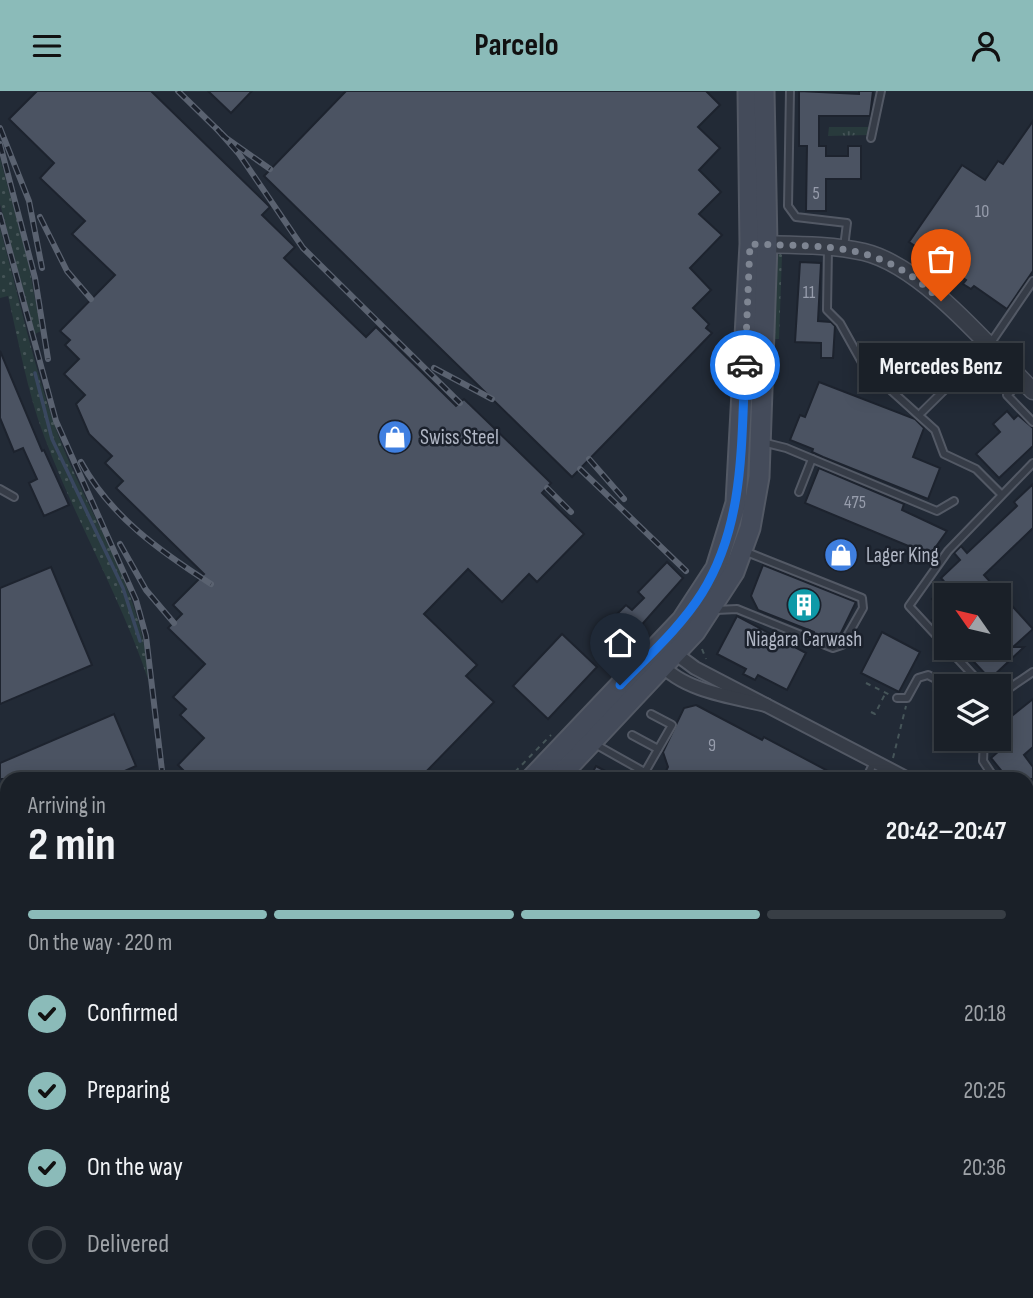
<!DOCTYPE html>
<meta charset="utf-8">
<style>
:root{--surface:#1a2028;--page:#232830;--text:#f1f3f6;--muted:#9fa3a8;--line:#383e45;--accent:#8bbbb9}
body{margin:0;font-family:"Sofia Sans Condensed",sans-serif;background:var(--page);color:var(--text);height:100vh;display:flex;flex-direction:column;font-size:26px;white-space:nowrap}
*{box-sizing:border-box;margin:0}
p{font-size:23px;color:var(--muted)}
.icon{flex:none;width:38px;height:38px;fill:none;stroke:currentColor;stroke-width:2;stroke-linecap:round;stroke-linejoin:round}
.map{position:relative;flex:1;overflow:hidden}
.sheet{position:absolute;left:0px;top:681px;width:1034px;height:527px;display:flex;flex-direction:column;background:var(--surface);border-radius:21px 21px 0 0;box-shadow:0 4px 18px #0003,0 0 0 2px var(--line)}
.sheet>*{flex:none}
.needle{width:46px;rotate:304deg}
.controls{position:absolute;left:934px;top:492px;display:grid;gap:14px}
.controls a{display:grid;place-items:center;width:77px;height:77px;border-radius:0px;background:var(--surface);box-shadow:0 4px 18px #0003,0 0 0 2px var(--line);font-size:35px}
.pin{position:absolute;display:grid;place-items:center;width:60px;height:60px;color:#fff;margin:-72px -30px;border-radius:50% 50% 50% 0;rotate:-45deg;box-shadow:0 0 7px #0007}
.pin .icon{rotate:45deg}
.courier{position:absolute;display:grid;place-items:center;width:70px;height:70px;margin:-35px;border:5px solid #1a73e8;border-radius:50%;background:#fff;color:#222;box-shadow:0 2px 9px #0007}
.bubble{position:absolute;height:49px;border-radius:0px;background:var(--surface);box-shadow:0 4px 18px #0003,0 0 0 2px var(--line);font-size:23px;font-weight:700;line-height:49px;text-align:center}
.head em{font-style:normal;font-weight:700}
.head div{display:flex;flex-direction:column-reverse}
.head{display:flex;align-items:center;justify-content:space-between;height:119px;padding:0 28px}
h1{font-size:46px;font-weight:700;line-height:52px}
.bar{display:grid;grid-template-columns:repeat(4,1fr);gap:10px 7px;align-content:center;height:84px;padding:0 28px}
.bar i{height:9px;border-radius:5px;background:var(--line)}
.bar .selected{background:var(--accent)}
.bar p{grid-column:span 4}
ol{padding:0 28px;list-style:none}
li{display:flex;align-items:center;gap:21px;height:77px}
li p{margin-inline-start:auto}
li .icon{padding:7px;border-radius:50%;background:var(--accent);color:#111;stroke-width:4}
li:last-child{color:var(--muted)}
li i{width:38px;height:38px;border:4px solid var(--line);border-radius:50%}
header{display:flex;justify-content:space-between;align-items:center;height:91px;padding:0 28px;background:var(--accent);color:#111;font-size:32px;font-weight:700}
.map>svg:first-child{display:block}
.grass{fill:url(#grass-dots)}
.park{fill:url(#park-tufts)}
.water{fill:url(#water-ripples)}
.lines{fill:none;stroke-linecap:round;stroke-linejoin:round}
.stream{stroke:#39475f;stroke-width:3.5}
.building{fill:#4b5362;stroke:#1d232e;stroke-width:2}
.service-casing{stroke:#535965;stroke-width:10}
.minor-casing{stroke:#535965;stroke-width:16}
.tertiary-casing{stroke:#535965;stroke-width:19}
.secondary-casing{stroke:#535965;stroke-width:23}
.path{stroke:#465559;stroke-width:2;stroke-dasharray:5 5;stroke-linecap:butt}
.service{stroke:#363c47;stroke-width:6}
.minor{stroke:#363c47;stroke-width:12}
.tertiary{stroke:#363c47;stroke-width:16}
.secondary{stroke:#444b5a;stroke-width:19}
.rail-casing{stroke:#5a6270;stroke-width:6}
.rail{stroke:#1b212c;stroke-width:3.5;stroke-dasharray:10;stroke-linecap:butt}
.done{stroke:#7e8592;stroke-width:7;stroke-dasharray:0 12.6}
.route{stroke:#1a73e8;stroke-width:9}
.labels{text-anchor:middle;stroke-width:5;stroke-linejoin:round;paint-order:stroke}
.number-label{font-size:18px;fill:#979dac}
.poi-label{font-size:21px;fill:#b0b6c4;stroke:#1b212c;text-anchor:start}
</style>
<header><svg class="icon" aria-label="menu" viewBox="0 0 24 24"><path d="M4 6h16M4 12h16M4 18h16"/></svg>Parcelo<svg class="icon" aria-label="person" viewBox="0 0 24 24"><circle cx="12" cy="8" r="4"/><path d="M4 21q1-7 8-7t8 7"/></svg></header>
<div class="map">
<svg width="1033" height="1207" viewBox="0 0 1033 1207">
<defs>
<pattern id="grass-dots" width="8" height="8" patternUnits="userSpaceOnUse" patternTransform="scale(1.75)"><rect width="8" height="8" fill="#283a3c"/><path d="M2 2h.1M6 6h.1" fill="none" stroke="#455457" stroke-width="1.8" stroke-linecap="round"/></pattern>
<pattern id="park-tufts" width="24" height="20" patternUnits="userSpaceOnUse" patternTransform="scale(1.75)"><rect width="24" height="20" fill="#283a3c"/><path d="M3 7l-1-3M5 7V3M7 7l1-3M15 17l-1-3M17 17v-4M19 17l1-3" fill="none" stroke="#455457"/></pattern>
<pattern id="water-ripples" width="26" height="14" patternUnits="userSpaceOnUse" patternTransform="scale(1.75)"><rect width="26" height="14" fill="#39475f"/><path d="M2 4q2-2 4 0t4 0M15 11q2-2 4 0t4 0" fill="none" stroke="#535f74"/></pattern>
</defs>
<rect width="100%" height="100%" fill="#222a36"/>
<g class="grass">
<path d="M 0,67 L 28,170 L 41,240 L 35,243 L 0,113 Z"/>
<path d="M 0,137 C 18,202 32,269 54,332 C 84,420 144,497 149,591 C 121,506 75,429 44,345 C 27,300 19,252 8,205 L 0,207 Z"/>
<path d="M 780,162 L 782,164 L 779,248 L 774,248 L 777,165 Z"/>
</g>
<path class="park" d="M 829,36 L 870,36 L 869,44 L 828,45 Z"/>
<path class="water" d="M 286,1200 L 683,1200 L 699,1207 L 283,1207 Z"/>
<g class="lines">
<path class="stream" d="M 35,282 L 52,348 L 123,497 L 140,550"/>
</g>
<g class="building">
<path d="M 37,0 L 151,0 L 270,116 L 262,124 L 295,156 L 284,167 L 366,246 L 376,236 L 456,315 L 464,308 L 551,392 L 542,402 L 584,443 L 537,491 L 529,483 L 502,511 L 468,478 L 424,523 L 477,574 L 466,585 L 494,611 L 419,688 L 192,688 L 178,674 L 204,647 L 180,624 L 186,618 L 173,606 L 205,573 L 168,537 L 182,523 L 173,514 L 204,483 L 116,397 L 123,390 L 105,372 L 112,365 L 89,343 L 76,313 L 85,304 L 64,283 L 79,268 L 65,254 L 70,249 L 60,240 L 115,184 L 72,143 L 85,130 L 40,87 L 54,72 L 9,28 Z"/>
<path d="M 208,0 L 252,0 L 231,22 Z"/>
<path d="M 346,0 L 706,0 L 720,14 L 698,36 L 720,57 L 699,79 L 721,101 L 699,123 L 722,144 L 690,177 L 711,199 L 693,217 L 709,233 L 706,237 L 712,242 L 572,386 L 264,85 Z"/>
<path d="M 799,0 L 859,3 L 859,0 L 873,0 L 870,25 L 819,25 L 819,55 L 826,55 L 826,65 L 848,65 L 848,55 L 861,55 L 861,88 L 826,88 L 826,120 L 806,120 L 807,55 L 799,55 Z"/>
<path d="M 1033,30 L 1033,180 L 1007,218 L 974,195 L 971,198 L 963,193 L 966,189 L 909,151 L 962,74 L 985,89 L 998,70 L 1003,73 Z"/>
<path d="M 800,171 L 821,172 L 818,230 L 831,231 L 835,235 L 833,267 L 821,267 L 821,252 L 795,251 Z"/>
<path d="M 0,260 L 42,360 L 44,359 L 69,414 L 44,425 L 29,392 L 37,388 L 23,357 L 14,361 L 0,327 Z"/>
<path d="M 819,291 L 915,328 L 924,337 L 913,366 L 940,377 L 928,408 L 823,366 L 812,361 L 813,358 L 790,349 L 800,324 L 805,326 Z"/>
<path d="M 1007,320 L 1014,328 L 1018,324 L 1033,337 L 1033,355 L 999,387 L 976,363 L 1000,341 L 993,333 Z"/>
<path d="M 819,377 L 904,413 L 902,419 L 947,440 L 930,464 L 805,412 Z"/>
<path d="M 1033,393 L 1033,437 L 984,484 L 1033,538 L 1013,556 L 1024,556 L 990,588 L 960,556 L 1010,556 L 999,545 L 999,504 L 975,504 L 969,498 L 962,504 L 947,504 L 947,545 L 932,529 L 943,519 L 932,508 L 947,494 L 941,487 L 960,469 L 954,462 L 961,455 L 967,462 L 1017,415 L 1014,411 Z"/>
<path d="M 667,471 L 683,487 L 630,547 L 611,529 L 626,514 L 632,519 L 644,507 L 638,501 Z"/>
<path d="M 763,474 L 856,511 L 837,550 L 820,548 L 817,553 L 820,557 L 810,553 L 816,549 L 814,541 L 758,519 L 751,505 Z"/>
<path d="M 51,476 L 92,574 L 0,613 L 0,497 Z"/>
<path d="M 737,525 L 806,562 L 787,599 L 758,584 L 755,589 L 743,583 L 746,578 L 717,563 Z"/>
<path d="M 882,541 L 920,561 L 899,601 L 861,582 Z"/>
<path d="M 562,543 L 597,576 L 548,628 L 513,595 Z"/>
<path d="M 1033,608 L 1033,656 L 1024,664 L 1033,676 L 1033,688 L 1008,688 L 991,667 L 999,660 L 993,653 L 999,648 L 999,635 Z"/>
<path d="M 696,614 L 762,649 L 764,646 L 843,688 L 700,688 L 693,684 L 691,688 L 672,688 L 664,684 L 668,676 L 663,661 L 684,617 Z"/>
<path d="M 114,623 L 136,675 L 107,688 L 0,688 L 0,672 Z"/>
<path d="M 596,675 L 620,688 L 589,688 Z"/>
</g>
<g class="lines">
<g class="service-casing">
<g id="service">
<path d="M 790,0 L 788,115 L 796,126 L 847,132 L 844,156"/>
<path d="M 871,47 L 881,0"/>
<path d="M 828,157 L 827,219 L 840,232 L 864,275 L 935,339 L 944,363 L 976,378 L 1001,403"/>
<path d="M 1021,291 L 1007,304 L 1033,331"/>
<path d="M 922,321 L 988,256 L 1033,190"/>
<path d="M 762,351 L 786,357 L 937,420 L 954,410"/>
<path d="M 0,398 L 14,406"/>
<path d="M 799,401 L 812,368"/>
<path d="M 744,460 L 862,507 L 863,517 L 842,554 L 833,557 L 823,553"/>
<path d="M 716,519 L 737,518 L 811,548"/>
<path d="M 947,556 L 909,515 L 948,460 L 1033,372"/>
<path d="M 947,556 L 983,595"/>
<path d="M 999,604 L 1033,581"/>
<path d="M 897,607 L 907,607 L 918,587 L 928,584 L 949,595"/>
<path d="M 632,644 L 658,658"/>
<path d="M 984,648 L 983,670 L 993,685 L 989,688"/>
<path d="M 593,652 L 657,688"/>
<path d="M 645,681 L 672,634 L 651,623"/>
<path d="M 866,688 L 874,671"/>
<path d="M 0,758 L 7,765"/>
<path d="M 1027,951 L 1033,954"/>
<path d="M 734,1200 L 745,1207"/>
</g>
</g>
<g class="minor-casing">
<g id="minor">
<path d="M 672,560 L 695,577 L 908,688"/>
<path d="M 660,572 C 683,600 733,606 766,614"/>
<path d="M 1027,756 L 1033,760"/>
<path d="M 1027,1085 L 1033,1088"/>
<path d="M 0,1101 L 7,1102"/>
<path d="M 41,1207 L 45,1200"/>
</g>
</g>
<g class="tertiary-casing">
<g id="tertiary">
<path d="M 756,153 C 791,154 830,153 864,161 C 923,175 990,257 1033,300"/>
<path d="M 0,1000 L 7,1017"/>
<path d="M 1027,1141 L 1033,1127"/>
<path d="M 1000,1207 L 1003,1200"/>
</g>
</g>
<g class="secondary-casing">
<g id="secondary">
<path d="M 531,688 L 682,529 L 716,477 L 736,412 L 750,153 L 748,0"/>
<path d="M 557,688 L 695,541 L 734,481 L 750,437 L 759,386 L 767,153 L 764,0"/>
<path d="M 150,1207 L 151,1200"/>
<path d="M 166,1207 L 168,1200"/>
</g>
</g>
<g class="path">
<path d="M 702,558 L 706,568"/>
<path d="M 866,592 L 890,604"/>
<path d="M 871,621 L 875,623 L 885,603"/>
<path d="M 893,667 L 906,615"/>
<path d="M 508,688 L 551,644"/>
<path d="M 123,1200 L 130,1207"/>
<path d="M 698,1200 L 709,1207"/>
<path d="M 256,1207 L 259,1200"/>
</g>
<use href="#service" class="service"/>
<use href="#minor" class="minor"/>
<use href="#tertiary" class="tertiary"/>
<use href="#secondary" class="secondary"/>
<g class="rail-casing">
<g id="rail">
<path d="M 178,0 L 226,47 L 270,78"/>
<path d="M 0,37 L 29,110 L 42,177"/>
<path d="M 217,38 L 239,63 L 303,157 L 460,312"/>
<path d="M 0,53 L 35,187 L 48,268"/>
<path d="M 0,124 L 56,330 L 136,509 L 146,545 L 163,688"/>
<path d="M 40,126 L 67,180 L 91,208"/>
<path d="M 434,277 L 492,308"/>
<path d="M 589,368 L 624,408"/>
<path d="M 81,371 C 111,426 160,460 211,493"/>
<path d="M 580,378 L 686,480"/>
<path d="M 547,397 L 571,421"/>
<path d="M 120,453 L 146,499 L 174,532"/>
<path d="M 754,1200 L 766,1207"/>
</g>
</g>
<use href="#rail" class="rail"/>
</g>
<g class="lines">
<path class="done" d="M 745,274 L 750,153 C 830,156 881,150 941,210"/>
<path class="route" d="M 620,594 C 648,565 680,537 702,502 C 745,433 741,352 745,274"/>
</g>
<defs>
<g id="shop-disc" transform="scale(1.75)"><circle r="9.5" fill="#3f7fe0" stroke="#1b212c"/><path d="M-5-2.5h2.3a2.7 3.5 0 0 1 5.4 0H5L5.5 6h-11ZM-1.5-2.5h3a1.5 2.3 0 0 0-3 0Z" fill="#fff"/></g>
<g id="building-disc" transform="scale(1.75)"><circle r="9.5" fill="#0f9aa8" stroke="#1b212c"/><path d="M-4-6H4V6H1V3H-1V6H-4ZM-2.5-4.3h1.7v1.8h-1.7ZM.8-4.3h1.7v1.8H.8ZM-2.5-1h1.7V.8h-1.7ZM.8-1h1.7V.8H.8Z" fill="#fff"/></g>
</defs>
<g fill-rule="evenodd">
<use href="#shop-disc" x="395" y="346"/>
<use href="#shop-disc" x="841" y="464"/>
<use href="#building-disc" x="804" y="514"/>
</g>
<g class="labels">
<g class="number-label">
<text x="816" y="108">5</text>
<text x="982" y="126">10</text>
<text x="809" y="207">11</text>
<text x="855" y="417">475</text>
<text x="712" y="660">9</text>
</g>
<g class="poi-label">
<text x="420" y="353">Swiss Steel</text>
<text x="866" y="471">Lager King</text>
<text x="804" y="555" text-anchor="middle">Niagara Carwash</text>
</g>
</g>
</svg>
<div class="controls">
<a><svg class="needle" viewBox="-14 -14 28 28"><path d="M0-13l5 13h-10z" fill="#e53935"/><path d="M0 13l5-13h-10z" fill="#9fa3a8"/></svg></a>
<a><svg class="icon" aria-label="layers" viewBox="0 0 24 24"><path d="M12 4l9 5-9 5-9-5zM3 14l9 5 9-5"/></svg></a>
</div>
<div class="pin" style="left:941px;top:210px;background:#ea580c"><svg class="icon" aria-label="bag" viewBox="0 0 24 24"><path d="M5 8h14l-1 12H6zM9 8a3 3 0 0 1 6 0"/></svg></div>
<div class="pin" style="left:620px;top:594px;background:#1f2937"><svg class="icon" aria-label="home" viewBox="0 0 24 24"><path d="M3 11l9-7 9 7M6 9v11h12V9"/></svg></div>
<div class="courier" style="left:745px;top:274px"><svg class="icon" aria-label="car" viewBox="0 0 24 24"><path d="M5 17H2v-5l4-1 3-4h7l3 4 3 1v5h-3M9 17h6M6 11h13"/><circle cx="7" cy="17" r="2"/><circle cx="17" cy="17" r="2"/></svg></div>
<div class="bubble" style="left:859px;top:252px;width:164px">Mercedes Benz</div>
<section class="sheet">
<div class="head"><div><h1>2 min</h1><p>Arriving in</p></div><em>20:42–20:47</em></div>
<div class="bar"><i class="selected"></i><i class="selected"></i><i class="selected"></i><i></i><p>On the way · 220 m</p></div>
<ol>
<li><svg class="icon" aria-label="check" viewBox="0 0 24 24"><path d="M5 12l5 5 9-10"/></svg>Confirmed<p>20:18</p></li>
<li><svg class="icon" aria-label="check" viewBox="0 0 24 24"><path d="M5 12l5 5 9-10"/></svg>Preparing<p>20:25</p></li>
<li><svg class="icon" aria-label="check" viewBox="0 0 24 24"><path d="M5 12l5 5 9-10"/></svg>On the way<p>20:36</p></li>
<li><i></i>Delivered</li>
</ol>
</section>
</div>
